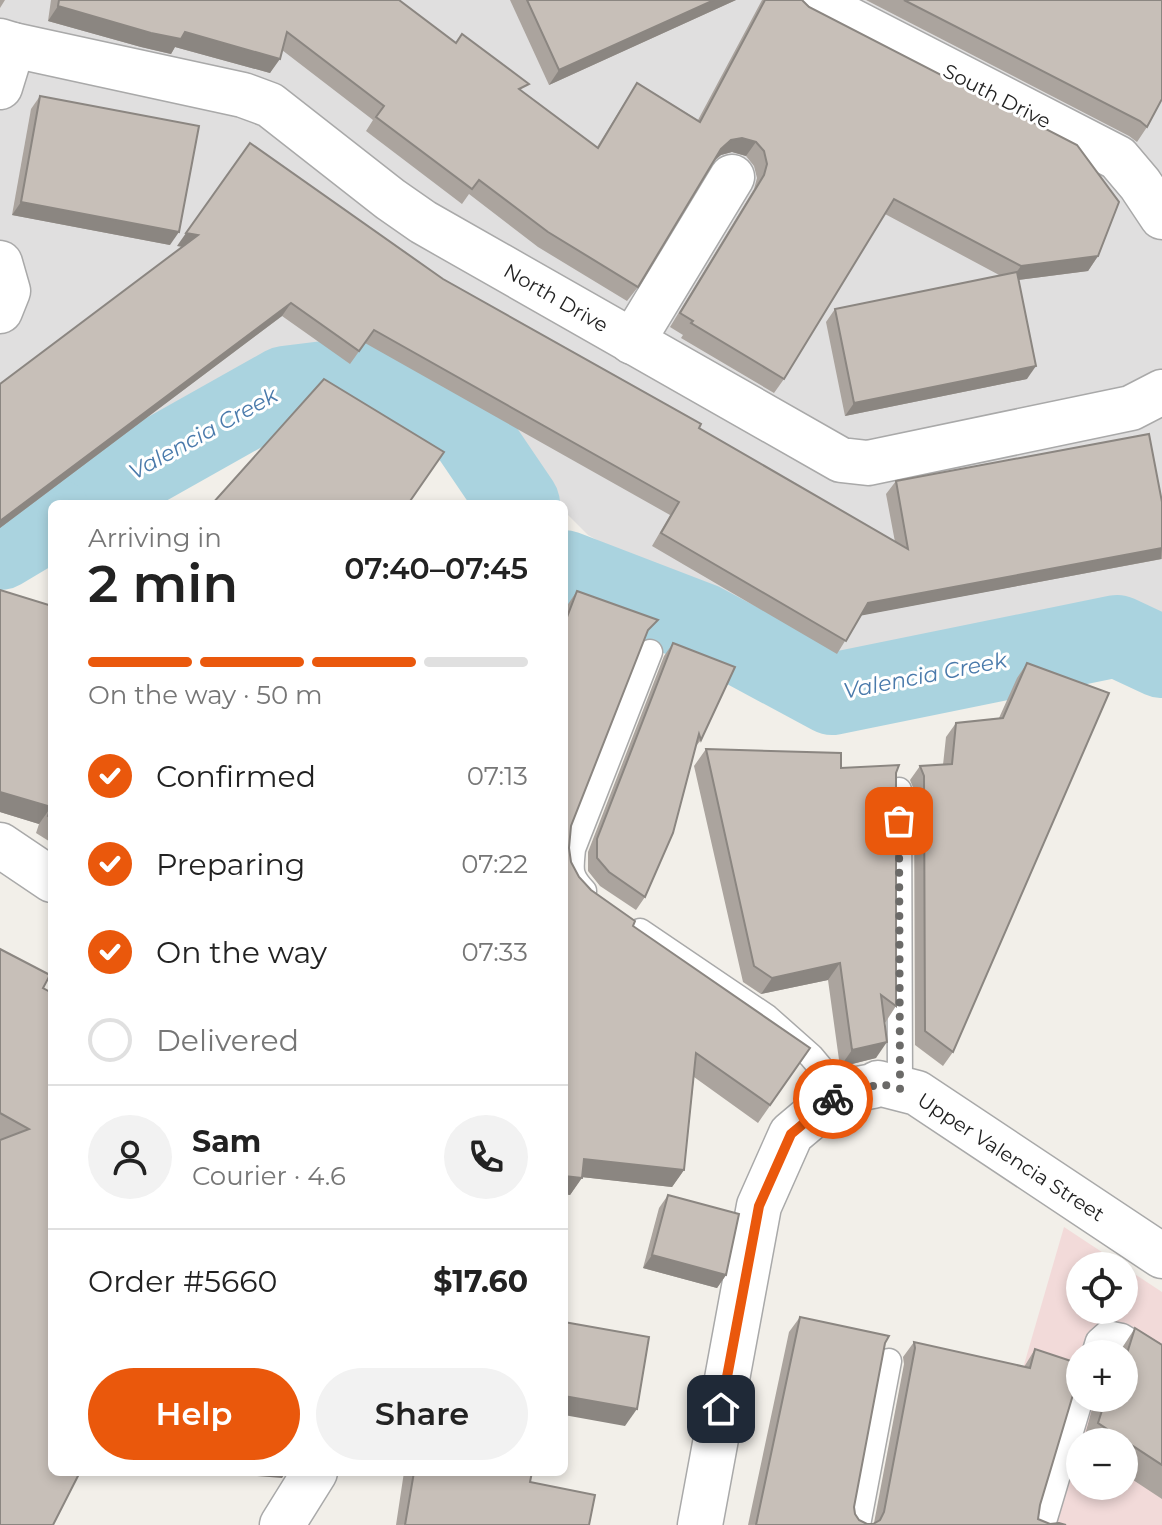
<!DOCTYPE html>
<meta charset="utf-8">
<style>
:root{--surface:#fff;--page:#f2f2f2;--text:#222;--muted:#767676;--line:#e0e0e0;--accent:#ea580c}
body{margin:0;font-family:Montserrat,sans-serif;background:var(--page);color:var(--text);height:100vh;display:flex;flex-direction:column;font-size:30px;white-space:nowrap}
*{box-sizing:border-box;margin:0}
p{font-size:26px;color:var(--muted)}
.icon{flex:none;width:44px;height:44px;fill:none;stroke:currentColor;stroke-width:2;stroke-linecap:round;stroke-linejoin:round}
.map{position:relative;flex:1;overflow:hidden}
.sheet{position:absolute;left:48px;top:500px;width:520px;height:976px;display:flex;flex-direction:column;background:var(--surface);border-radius:12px;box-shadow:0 4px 12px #0003}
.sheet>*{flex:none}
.buttons{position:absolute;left:1066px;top:1252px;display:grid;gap:16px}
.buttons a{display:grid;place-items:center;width:72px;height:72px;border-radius:50%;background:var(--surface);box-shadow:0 4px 12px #0003;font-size:40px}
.pin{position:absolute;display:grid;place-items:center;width:68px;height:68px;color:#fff;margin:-34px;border-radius:16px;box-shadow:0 4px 12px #0006}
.courier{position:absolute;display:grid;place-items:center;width:80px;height:80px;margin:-40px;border:6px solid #ea580c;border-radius:50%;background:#fff;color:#222;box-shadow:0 2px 10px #0007}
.headline em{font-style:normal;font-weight:600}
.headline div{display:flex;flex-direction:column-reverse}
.headline{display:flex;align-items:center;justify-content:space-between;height:136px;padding:0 40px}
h1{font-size:52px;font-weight:600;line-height:60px}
.bar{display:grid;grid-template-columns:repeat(4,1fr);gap:12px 8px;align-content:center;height:96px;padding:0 40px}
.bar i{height:10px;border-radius:6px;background:var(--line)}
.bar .on{background:var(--accent)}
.bar p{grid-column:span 4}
.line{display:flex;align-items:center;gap:20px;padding:0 40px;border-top:2px solid var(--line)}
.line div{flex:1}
.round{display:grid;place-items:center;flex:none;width:84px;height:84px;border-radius:42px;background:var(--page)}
ol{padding:0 40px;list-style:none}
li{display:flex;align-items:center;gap:24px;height:88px}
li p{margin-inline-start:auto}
li .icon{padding:8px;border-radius:50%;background:var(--accent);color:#fff;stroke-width:4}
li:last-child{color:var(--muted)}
li i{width:44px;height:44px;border:4px solid var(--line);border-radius:50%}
.button{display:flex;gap:16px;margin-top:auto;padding:16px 40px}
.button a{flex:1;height:92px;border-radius:48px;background:var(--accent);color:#fff;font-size:32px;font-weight:600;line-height:92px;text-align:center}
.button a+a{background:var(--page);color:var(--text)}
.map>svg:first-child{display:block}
.residential{fill:#e0dfdf}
.commercial{fill:#f2dad9;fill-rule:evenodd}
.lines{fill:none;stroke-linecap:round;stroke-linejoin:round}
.river{stroke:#aad3df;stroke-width:82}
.service-casing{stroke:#a9a9a9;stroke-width:27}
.minor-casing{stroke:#a9a9a9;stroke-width:47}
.service{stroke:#fff;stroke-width:24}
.minor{stroke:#fff;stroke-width:44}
.wall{fill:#aba49e}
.shaded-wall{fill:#8b8681}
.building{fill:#c7bfb8;stroke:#8b8681;stroke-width:2}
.done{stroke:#6b6a68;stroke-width:8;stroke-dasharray:0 14.4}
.route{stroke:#ea580c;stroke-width:10}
.labels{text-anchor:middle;stroke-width:6;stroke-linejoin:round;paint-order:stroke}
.street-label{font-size:20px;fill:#222;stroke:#fff}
.water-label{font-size:22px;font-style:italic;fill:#4a7aab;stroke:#fff}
</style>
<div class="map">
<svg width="1162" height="1525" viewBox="0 0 1162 1525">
<rect width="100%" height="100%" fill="#f2efe9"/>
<path class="residential" d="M 0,0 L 1162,0 L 1162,637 L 1129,619 L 831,672 L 588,535 L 564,511 L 564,504 L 557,504 L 467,412 L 382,363 L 343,374 L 289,379 L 75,504 L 52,504 L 52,518 L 0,548 Z"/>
<path class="commercial" d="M 1064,1227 L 1123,1266 L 1080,1266 L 1080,1310 L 1124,1310 L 1124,1267 L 1162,1292 L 1162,1525 L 982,1525 L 1019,1382 ZM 1080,1354 L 1124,1354 L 1124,1398 L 1080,1398 ZM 1080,1442 L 1124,1442 L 1124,1486 L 1080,1486 Z"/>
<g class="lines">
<g class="river">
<path d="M 77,504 L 285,387 L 382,375 L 462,420 L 519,504"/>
<path d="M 0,549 L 52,518"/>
<path d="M 564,571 L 702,624 L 832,694 L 1117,636 L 1162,657"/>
</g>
<g class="service-casing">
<g id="service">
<path d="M 899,790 L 900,1089"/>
<path d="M 584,891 C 569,875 571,870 573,849 L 650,652"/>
<path d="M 640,931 L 767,1017 L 811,1056 L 841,1092"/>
<path d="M 1094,1354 L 1098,1341 L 1107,1333 L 1122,1336 L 1162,1360"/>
<path d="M 858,1525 L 889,1361"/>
<path d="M 1043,1525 L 1081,1398"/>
</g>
</g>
<g class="minor-casing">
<g id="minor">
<path d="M 811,0 L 1118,158 L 1140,184 L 1162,217"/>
<path d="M 0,41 L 13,45 L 243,95 L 270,105 L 390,199 L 423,222 L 841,460 L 868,463 L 1131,408 L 1162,392"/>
<path d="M 0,87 L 13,45"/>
<path d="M 0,263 L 8,291 L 0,311"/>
<path d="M 632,342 L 732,177"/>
<path d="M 0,845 L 52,880"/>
<path d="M 282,1525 L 315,1472"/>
<path d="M 700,1525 L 759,1206 L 791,1134 L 841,1092 L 873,1086 L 878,1083 L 917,1093 L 1162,1256"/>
</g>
</g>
<use href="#service" class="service"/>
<use href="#minor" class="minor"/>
</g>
<g class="wall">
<path d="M 0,0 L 5,0 L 0,8 Z"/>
<path d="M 51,0 L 399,0 L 597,147 L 637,83 L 698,120 L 762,0 L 802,0 L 1098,256 L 1088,271 L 1018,280 L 1027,379 L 845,416 L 826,322 L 835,309 L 1001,276 L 885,214 L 784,379 L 774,393 L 681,338 L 683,335 L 670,327 L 754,189 L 757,178 L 754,166 L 746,156 L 732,152 L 721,155 L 714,161 L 638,287 L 627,301 L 538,247 L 469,194 L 462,204 L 366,131 L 373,120 L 282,50 L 270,73 L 175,47 L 171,54 L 141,47 L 48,21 Z"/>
<path d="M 510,0 L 736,0 L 549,85 Z"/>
<path d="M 866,0 L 1162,0 L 1147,127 L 1137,142 L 1129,136 Z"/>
<path d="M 40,96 L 170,245 L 12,215 L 31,109 Z"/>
<path d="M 177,246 L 443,279 L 895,542 L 886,494 L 896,481 L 1162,502 L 1162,559 L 861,615 L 837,654 L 652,546 L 670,515 L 365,343 L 350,364 L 282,316 L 0,528 L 0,384 L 182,247 Z"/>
<path d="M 0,590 L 52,606 L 52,843 L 36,833 L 39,824 L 0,812 Z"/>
<path d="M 577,591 L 645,638 L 571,826 L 569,848 L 571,862 L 579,877 L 591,890 L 633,926 L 810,1048 L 758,1123 L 694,1077 L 684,1170 L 672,1187 L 582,1177 L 570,1195 L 564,1194 L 564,610 Z"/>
<path d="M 673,643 L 701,740 L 696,746 L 645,897 L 636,910 L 600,886 L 588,871 L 588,852 L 664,656 Z"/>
<path d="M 1027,663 L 953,1052 L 943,1066 L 915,1045 L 914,790 L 910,780 L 920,766 L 943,765 L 946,737 L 956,723 L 999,718 L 1017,678 Z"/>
<path d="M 706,749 L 841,768 L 896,773 L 896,1006 L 885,1023 L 876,1058 L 840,1067 L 828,980 L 761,994 L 743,982 L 694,766 Z"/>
<path d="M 0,949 L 43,988 L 0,1525 Z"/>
<path d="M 668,1195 L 726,1275 L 717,1288 L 643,1268 L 659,1208 Z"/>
<path d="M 800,1317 L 885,1343 L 854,1507 L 855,1514 L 859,1520 L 867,1524 L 874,1523 L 904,1364 L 903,1357 L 914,1342 L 1024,1367 L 1035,1349 L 1080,1364 L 1080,1384 L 1075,1385 L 1040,1505 L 1038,1519 L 1050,1524 L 1066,1525 L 748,1525 L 789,1332 Z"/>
<path d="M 1135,1328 L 1162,1345 L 1162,1499 L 1124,1474 L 1124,1442 L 1083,1442 L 1095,1398 L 1124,1398 L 1124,1354 L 1118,1354 Z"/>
<path d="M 404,1472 L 532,1472 L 530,1482 L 589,1525 L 396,1525 Z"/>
</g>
<g class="shaded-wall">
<path d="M 714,0 L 736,0 L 549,85 L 559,70 Z"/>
<path d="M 58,6 L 185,32 L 280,59 L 270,73 L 175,47 L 171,54 L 141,47 L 48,21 Z"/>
<path d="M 742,138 L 756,142 L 746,156 L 732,152 L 721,155 L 711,163 L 721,149 L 731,140 Z"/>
<path d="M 21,202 L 179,232 L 170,245 L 12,215 Z"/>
<path d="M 186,233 L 198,235 L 189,248 L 177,246 Z"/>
<path d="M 1098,256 L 1088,271 L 1010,281 L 1021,266 Z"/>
<path d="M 291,303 L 282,316 L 0,528 L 0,521 Z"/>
<path d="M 1036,366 L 1027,379 L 845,416 L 854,403 Z"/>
<path d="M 1162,548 L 1161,559 L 859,616 L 868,603 Z"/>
<path d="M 0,792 L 51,807 L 39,824 L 0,812 Z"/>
<path d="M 840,963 L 828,980 L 761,994 L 772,978 Z"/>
<path d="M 887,1042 L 876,1058 L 840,1067 L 852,1050 Z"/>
<path d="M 584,1159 L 684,1170 L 672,1187 L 572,1176 Z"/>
<path d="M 564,1176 L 582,1178 L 570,1195 L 564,1194 Z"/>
<path d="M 652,1255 L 726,1275 L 717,1288 L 643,1268 Z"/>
<path d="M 1080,1374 L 1080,1384 L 1071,1387 Z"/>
<path d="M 564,1396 L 637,1409 L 625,1426 L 564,1415 Z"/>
<path d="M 206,1472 L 286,1472 L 282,1478 Z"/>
</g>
<g class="building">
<path d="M 59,0 L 399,0 L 456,43 L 462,34 L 529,84 L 519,89 L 598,148 L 637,83 L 700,122 L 765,0 L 802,0 L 809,7 L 1077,145 L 1119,202 L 1098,256 L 1021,266 L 894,199 L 784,379 L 691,323 L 693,321 L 680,313 L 764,175 L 767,164 L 764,151 L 756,142 L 742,138 L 731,140 L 721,149 L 638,287 L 548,232 L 479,180 L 472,189 L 376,117 L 384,106 L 287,32 L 280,59 L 185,32 L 181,39 L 151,33 L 58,6 Z"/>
<path d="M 527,0 L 714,0 L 559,70 Z"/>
<path d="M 904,0 L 1162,0 L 1162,99 L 1147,127 L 1140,121 Z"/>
<path d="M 40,96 L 199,126 L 179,232 L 21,202 Z"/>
<path d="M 250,143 L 443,279 L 701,424 L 699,428 L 908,549 L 896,481 L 1149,434 L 1162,502 L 1162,548 L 868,603 L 846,641 L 661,533 L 679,502 L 374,330 L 359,351 L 291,303 L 0,521 L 0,384 L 198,235 L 186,233 Z"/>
<path d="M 1017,272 L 1036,366 L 854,403 L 835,309 Z"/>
<path d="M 324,379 L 444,452 L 408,504 L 212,504 Z"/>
<path d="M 0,590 L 52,606 L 52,818 L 48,816 L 51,807 L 0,792 Z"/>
<path d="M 577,591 L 658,620 L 648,630 L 571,826 L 569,848 L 571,862 L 579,877 L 591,890 L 635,921 L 633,926 L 810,1048 L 770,1105 L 696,1053 L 684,1170 L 584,1159 L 582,1178 L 564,1176 L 564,625 Z"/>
<path d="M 673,643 L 735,667 L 701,740 L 699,734 L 673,833 L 645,897 L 609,872 L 597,858 L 597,839 Z"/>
<path d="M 1027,663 L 1109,693 L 953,1052 L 925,1031 L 924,776 L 920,766 L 952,764 L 956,723 L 1003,718 Z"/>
<path d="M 706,749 L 841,753 L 841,768 L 899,765 L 896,773 L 896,1006 L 881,995 L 887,1042 L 852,1050 L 840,963 L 772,978 L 754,966 Z"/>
<path d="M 0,949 L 50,975 L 43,988 L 52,993 L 52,1472 L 80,1472 L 53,1525 L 0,1525 L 0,1140 L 29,1129 L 0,1113 Z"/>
<path d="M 668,1195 L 739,1214 L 726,1275 L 652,1255 Z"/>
<path d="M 800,1317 L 889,1336 L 885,1343 L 854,1507 L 855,1514 L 859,1520 L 867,1524 L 873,1524 L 880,1520 L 884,1512 L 915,1348 L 914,1342 L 1030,1368 L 1035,1349 L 1080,1364 L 1080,1374 L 1078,1378 L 1040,1505 L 1038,1519 L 1050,1524 L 1059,1523 L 1066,1525 L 756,1525 Z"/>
<path d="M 564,1322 L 649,1337 L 637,1409 L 564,1396 Z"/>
<path d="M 1135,1328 L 1162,1345 L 1162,1465 L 1098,1423 L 1106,1398 L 1124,1398 L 1124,1363 Z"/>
<path d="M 414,1472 L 532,1472 L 530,1482 L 595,1495 L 589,1525 L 405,1525 Z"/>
</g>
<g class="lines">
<path class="done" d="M 833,1099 L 841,1092 L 873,1086 L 878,1083 L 900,1089 L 899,821"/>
<path class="route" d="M 721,1409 L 759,1206 L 791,1134 L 833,1099"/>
</g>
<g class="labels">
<g class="street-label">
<text transform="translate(997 96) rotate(27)" y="7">South Drive</text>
<text transform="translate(556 298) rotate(30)" y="7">North Drive</text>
<text transform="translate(1011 1157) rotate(33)" y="7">Upper Valencia Street</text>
</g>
<g class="water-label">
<text transform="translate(203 433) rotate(-29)" y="8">Valencia Creek</text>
<text transform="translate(925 675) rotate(-11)" y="8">Valencia Creek</text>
</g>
</g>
</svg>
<div class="buttons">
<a><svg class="icon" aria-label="locate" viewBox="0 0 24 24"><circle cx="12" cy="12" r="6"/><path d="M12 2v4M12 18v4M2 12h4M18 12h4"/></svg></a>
<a>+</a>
<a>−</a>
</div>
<div class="pin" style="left:899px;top:821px;background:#ea580c"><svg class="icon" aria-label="bag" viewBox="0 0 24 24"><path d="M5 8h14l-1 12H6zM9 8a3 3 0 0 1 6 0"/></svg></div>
<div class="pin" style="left:721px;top:1409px;background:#1f2937"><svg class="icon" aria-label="home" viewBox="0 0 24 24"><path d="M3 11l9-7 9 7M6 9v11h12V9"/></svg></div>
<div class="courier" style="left:833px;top:1099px"><svg class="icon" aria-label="bike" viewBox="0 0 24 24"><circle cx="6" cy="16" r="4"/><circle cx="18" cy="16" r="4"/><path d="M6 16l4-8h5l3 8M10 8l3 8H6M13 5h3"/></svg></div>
<section class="sheet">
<div class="headline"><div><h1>2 min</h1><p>Arriving in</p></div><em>07:40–07:45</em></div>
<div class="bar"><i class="on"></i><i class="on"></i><i class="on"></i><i></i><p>On the way · 50 m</p></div>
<ol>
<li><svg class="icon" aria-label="check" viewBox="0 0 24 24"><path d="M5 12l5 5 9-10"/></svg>Confirmed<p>07:13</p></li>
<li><svg class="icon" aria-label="check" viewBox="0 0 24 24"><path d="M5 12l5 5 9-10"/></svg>Preparing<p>07:22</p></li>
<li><svg class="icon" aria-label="check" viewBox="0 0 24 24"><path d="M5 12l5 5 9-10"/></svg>On the way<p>07:33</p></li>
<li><i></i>Delivered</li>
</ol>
<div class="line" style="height:144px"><a class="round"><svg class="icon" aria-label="person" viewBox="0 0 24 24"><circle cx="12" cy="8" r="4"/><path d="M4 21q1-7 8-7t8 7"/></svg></a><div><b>Sam</b><p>Courier · 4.6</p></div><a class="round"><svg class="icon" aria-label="phone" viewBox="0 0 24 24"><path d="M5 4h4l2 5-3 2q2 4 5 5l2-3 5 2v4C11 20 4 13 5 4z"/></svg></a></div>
<div class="line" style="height:104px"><div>Order #5660</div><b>$17.60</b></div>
<div class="button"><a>Help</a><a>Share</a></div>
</section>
</div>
